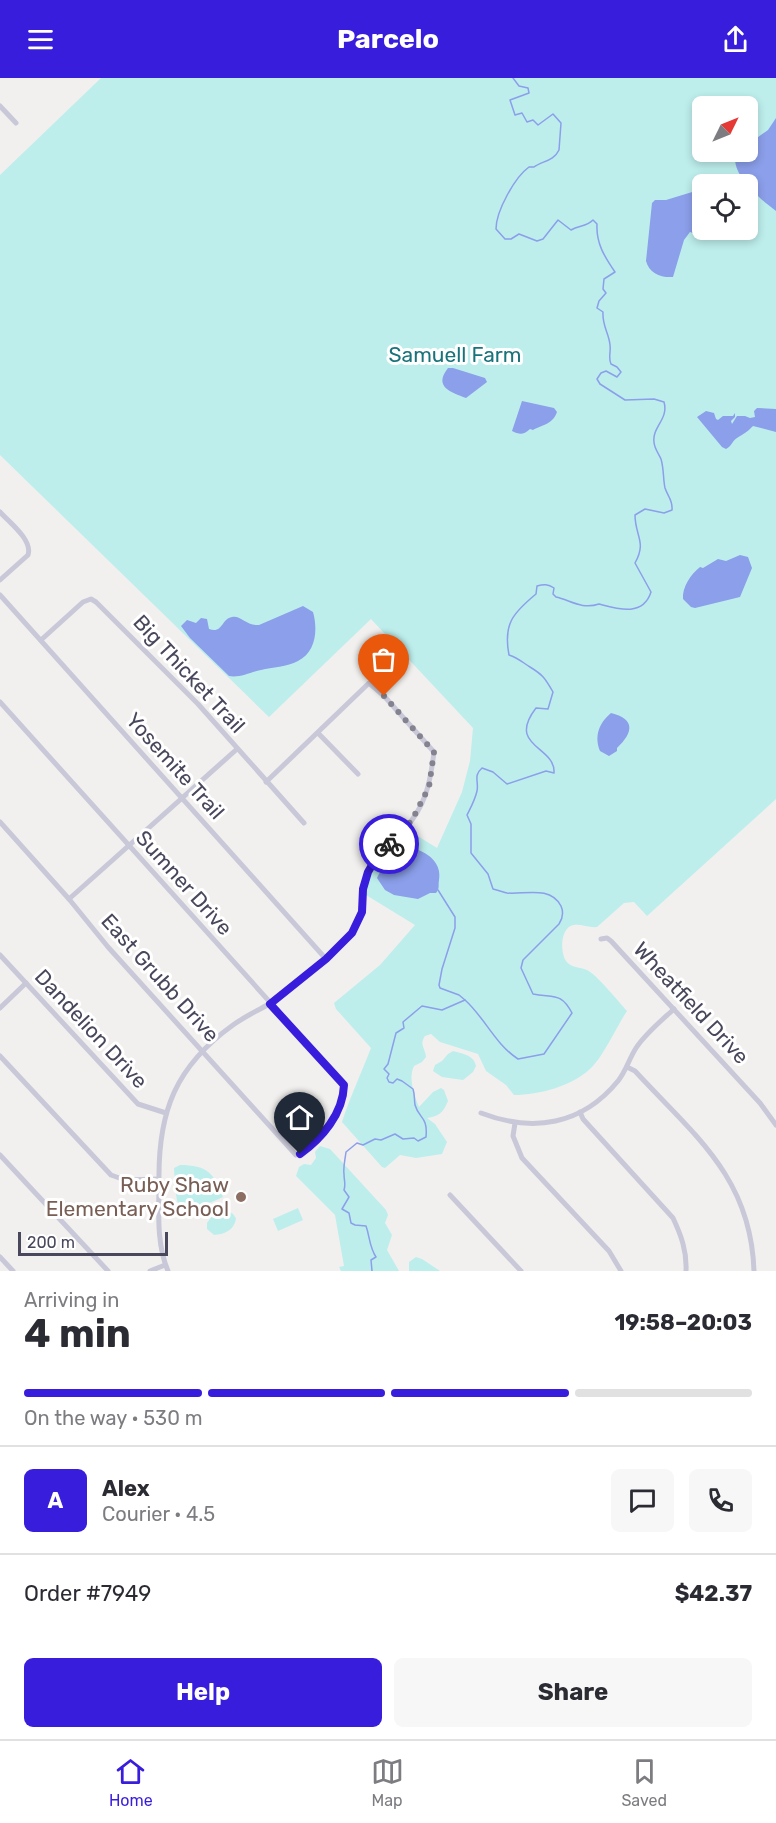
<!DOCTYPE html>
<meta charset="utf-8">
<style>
:root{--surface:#fff;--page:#f7f7f7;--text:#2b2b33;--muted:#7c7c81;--line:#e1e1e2;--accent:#381ddc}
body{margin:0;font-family:Rubik,sans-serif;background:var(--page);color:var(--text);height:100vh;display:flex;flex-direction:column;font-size:22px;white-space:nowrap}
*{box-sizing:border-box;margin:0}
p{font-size:20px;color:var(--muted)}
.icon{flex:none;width:33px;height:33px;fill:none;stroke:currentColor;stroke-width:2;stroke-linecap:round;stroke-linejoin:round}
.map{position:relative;height:1193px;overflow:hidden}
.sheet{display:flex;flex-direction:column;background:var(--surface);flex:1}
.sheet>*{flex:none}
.needle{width:39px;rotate:47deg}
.tools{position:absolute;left:692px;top:18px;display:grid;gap:12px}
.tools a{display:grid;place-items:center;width:66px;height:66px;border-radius:9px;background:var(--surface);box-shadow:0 3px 9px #0003;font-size:30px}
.scale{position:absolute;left:18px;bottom:15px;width:150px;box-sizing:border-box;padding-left:6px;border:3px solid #48475b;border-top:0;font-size:16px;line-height:21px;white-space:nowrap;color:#48475b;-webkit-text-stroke:4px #fff;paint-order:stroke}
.pin{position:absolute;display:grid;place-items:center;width:51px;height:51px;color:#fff;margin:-62px -26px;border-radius:50% 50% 50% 0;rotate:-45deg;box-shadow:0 0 6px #0007}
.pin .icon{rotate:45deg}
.courier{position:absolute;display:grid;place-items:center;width:60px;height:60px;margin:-30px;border:4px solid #381ddc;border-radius:50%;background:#fff;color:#222;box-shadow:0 2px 8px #0007}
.headline em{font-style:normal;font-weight:700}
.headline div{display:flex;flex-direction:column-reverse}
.headline{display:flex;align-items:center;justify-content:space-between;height:102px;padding:0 24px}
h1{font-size:39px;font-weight:700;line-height:45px}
.bar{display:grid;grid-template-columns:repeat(4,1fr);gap:9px 6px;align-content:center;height:72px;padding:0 24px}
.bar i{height:8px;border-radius:4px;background:var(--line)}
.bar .on{background:var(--accent)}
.bar p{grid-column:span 4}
.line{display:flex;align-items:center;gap:15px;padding:0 24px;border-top:2px solid var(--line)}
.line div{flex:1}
.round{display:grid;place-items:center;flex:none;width:63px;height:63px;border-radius:9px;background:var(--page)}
.action{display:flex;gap:12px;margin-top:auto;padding:12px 24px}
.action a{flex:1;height:69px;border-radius:9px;background:var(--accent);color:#fff;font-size:24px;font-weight:700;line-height:69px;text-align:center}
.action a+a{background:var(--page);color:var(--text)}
header{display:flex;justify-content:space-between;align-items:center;height:78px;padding:0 24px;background:var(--accent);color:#fff;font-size:27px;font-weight:700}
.tab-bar{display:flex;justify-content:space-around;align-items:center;height:84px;border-top:2px solid var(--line);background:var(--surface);font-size:16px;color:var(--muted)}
.tab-bar a{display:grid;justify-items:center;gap:3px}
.tab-bar .on{color:var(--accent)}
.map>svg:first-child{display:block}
.green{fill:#bdeeec;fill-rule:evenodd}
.water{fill:#8b9fea}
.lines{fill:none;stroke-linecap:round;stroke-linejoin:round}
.stream{stroke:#8b9fea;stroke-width:1.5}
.minor{stroke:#c9c8d8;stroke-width:5}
.done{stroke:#83828e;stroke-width:6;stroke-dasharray:0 10.8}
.route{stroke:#381ddc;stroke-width:8}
.education-dot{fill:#8d6e63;stroke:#fff;stroke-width:2}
.labels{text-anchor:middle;stroke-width:6;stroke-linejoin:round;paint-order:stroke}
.park-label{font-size:21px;fill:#19737b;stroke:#fff}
.street-label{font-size:21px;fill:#48475b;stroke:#fff}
.education-label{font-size:21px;fill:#785e54;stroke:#fff;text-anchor:end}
</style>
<header><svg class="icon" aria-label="menu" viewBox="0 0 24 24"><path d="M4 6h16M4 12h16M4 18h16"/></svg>Parcelo<svg class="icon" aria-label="share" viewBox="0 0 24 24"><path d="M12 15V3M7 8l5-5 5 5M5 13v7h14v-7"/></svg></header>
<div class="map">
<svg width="776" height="1193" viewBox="0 0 776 1193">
<rect width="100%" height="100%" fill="#f1f0ee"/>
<g class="green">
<path d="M 101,0 L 776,0 L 776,721 L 647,838 L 634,824 L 624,825 L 597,849 C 590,850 581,846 574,847 C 560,849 560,874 566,883 C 571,890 580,889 587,892 C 597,897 618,923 627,933 C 617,948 604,977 592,989 C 573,1008 539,1017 514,1017 L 506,1007 L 486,993 L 478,976 L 440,964 L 431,956 L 425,958 C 419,967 425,969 426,979 L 422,984 L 414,988 C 408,1000 414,1017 419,1029 L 433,1014 L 441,1010 L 444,1012 L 448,1023 C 443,1035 439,1038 427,1040 L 435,1046 L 447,1064 L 442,1076 L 416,1080 L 400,1077 L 385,1090 L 382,1089 L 342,1044 C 350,1019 361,996 371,970 L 336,931 L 334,925 L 380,887 L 415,847 L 366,817 C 370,785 386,773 408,752 L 437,770 L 462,714 L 470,683 L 473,650 L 371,541 L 269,639 L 0,377 L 0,97 ZM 702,28 L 747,28 L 747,74 L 702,74 ZM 702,106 L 747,106 L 747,152 L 702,152 Z"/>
<path d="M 453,973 C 463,976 474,977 476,988 L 473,994 L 463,1002 L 442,999 L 433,993 L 435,987 L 442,983 L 448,976 Z"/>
<path d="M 320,1068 L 330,1071 L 386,1132 L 388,1137 L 385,1145 L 392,1157 L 387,1172 L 399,1193 L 341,1193 L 339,1189 L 344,1188 L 335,1137 L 296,1098 L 299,1089 L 304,1086 L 311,1087 L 316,1080 L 315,1074 Z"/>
<path d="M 180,1087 C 207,1087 214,1095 223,1119 C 176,1140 177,1139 174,1090 Z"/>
<path d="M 298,1130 L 303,1142 L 278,1153 L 273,1141 Z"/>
<path d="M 223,1133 C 229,1133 234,1135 236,1141 C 234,1152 225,1156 214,1157 L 207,1151 L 207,1145 L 212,1138 Z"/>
<path d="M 416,1179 L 422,1181 L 440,1193 L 409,1193 L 409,1184 Z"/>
</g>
<g class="water">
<path d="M 776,40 L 776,133 C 760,121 729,96 736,74 L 747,74 L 747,67 L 768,52 Z"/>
<path d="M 702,111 L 702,149 L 696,156 L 690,154 L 684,162 L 673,199 C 661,200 649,195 646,183 L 652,125 L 655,122 L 666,122 Z"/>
<path d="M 448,290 L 453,290 L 485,300 L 487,304 L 466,320 C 451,314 433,309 448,290 Z"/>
<path d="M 522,323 L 554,330 L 557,334 C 553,346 542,347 533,352 L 530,351 C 523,357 520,357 512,353 Z"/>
<path d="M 757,330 L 776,331 L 776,354 L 753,348 C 746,355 745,355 737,360 C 732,363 732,368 726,371 L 722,369 L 697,339 L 706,333 L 714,335 L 716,341 L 718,342 L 723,338 L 733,338 L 735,335 L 735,339 L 731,343 L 732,346 L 737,338 L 745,338 L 750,340 L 755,339 L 754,333 Z"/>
<path d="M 740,477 L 748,479 L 752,490 L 740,519 L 695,530 L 691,529 L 683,521 C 682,509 691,496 700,489 L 703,490 L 718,481 L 726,483 Z"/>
<path d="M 303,528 L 313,534 C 318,552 316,574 298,583 C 287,589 272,589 261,592 C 250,594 240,600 229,598 L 190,560 L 181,548 L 187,542 L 196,545 L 201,540 L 207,541 L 209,551 C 223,556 221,541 232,539 C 241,537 246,548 259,547 Z"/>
<path d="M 611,635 C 635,641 634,654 617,670 L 617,673 L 609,678 L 600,673 C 594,658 599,645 611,635 Z"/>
<path d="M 415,771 C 429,775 442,786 439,802 C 438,808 440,810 436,815 L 430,815 L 418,821 L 394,817 L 385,812 L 377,800 C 385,784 396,773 415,771 Z"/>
</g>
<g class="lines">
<g class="stream">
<path d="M 438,812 L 455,839 L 455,850 L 442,891 L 439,907 L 440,910 L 459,917 L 465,922"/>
<path d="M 372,1193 L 371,1182 L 376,1179 C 369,1168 370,1159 366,1148 L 355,1147 L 351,1145 L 349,1135 L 342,1131 L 349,1119 L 344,1112 C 346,1106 344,1103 344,1096 C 343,1089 345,1082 346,1074 L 357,1065 L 363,1067 L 375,1061 L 381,1062 L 395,1056 L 403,1061 L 414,1060 L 418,1063 L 426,1059 C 428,1038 419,1041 415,1027 C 414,1021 415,1017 413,1011 L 402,1003 L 397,1001 L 393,1005 L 389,1004 L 387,1000 L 389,996 L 384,991 L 388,986 L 396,955 L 404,950 L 403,944 L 422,928 L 442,932 L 465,922 C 485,940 495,966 518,981 L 544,976 L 572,935 C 561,914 554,920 533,916 L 521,890 L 523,882 L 559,846 C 563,840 564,835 561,828 C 550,807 523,817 507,815 C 503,814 498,812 493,811 L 488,796 L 471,775 L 471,746 L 467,737 C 471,729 475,722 477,713 C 479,703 473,698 482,690 L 493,694 L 507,706 L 546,693 L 554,695 C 556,668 506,669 536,630 L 548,631 L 553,614 C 545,600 543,597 530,589 C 522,584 518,580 509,577 C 503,546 513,535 536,516 L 537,508 C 544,506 548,506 554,510 L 553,516 L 556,519 C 570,522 582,532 599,526 C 618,531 643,539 651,514 L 635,485 C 647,464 635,458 635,437 L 645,431 L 664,435 L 672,432 C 673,422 668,419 665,410 C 663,401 664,391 661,381 C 659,376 654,370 654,364 C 652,349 669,341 664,324 L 654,321 L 625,322 L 600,306 L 597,301 L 601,295 L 606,293 L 617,299 L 621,294 L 617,289 L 611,286 C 608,279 611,275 610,267 C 609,255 602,248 603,234 L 597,230 L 599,223 L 606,215 L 603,211 L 604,201 L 615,194 C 604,178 596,165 597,146 L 593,142 C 586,149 579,147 571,152 L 558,142 L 543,161 L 537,163 L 519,156 L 511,161 L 505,161 L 496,151 C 496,133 515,99 529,89 L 534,89 C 542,83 554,83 559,72 L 561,45 L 553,36 L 538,47 L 533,42 L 527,44 L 522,35 L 515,37 L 510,22 L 529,15 L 528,10 L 519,8 L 513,0"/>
</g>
<g class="minor">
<path d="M 0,28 L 16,45"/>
<path d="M 0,434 C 9,444 33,462 28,477 L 0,502"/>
<path d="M 0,517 L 326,881"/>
<path d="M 41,562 L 83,524 L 91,521 L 96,524 L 198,626 L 304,745"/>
<path d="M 0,624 L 340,1002 C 354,1023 317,1070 296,1077 L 108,869 L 69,821 L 0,744"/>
<path d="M 318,655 L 358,696"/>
<path d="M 69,821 L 237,671"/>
<path d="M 601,861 L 607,860 L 611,863 L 760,1025 L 776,1047"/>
<path d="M 0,877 L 138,1026 L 166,1035"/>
<path d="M 0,930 L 26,905"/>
<path d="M 0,978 L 111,1097 L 125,1102 L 159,1101"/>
<path d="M 627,989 L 635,993 C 694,1057 751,1099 754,1193"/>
<path d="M 580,1034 L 583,1041 L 673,1140 C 681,1157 687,1173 686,1193"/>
<path d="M 481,1035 C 533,1055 582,1047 618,1003 C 626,993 629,981 636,970 C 646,955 661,943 674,931"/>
<path d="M 515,1045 L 513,1058 L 522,1080 L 609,1173 L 621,1193"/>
<path d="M 0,1077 L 108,1193"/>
<path d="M 450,1117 L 521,1193"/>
<path d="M 0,1179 L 13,1193"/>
<path d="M 150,1193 L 165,1187"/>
<path d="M 168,1193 C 156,1165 159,1133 159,1103 C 158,1033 176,988 233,947 C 244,939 257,933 269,926 C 286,916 300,902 315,889 C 327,879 343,868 352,855 C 365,837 360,814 368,794 C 375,777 390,766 403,753 C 426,728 430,706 434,674 L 384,618 L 369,605 L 266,704"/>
</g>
</g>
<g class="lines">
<path class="done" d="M 384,618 L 434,674 L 429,709 L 412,742 L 389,766"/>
<path class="route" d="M 300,1076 C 322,1060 343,1036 344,1007 L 270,926 L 326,881 L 352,855 L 362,834 L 363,811 L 368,794 L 378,777 L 389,766"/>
</g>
<circle class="education-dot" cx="241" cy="1119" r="6"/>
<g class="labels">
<g class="park-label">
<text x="455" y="284">Samuell Farm</text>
</g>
<g class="street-label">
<text transform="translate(189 596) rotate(47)" y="7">Big Thicket Trail</text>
<text transform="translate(175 688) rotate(48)" y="7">Yosemite Trail</text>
<text transform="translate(184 805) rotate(48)" y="7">Sumner Drive</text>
<text transform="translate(160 900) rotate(48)" y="7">East Grubb Drive</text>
<text transform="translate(691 925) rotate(47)" y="7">Wheatfield Drive</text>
<text transform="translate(91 951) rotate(47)" y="7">Dandelion Drive</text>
</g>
<g class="education-label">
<text x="229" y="1114">Ruby Shaw<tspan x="229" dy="24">Elementary School</tspan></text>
</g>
</g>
</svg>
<div class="tools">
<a><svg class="needle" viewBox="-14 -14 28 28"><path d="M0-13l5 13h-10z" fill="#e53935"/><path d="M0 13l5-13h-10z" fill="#7c7c81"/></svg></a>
<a><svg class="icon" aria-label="locate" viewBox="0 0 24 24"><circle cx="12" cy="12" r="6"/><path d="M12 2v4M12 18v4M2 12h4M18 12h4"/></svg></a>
</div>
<div class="scale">200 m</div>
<div class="pin" style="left:384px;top:618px;background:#ea580c"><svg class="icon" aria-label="bag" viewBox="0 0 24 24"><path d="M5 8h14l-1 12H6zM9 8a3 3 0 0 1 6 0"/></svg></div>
<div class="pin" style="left:300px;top:1076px;background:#1f2937"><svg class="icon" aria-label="home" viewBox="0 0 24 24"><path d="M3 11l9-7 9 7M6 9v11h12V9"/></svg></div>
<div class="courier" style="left:389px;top:766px"><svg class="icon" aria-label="bike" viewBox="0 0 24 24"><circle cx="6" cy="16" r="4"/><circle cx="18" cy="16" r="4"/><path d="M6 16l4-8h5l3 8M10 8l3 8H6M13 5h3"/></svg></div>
</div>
<section class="sheet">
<div class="headline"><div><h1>4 min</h1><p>Arriving in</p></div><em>19:58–20:03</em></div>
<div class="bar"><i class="on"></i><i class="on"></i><i class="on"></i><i></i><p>On the way · 530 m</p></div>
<div class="line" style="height:108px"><b class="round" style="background:var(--accent);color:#fff">A</b><div><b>Alex</b><p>Courier · 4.5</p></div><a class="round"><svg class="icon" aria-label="chat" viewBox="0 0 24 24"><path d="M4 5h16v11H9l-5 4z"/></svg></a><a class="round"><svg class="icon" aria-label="phone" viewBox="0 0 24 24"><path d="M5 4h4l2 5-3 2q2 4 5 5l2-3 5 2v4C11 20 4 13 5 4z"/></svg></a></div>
<div class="line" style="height:78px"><div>Order #7949</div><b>$42.37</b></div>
<div class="action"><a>Help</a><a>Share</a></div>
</section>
<nav class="tab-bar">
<a class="on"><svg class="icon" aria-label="home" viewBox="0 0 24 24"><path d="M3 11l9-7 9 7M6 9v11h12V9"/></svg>Home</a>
<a><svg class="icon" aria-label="map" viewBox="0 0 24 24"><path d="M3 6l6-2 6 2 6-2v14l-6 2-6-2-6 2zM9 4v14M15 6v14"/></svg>Map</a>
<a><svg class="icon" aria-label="saved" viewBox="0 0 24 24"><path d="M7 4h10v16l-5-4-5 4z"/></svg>Saved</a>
</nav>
